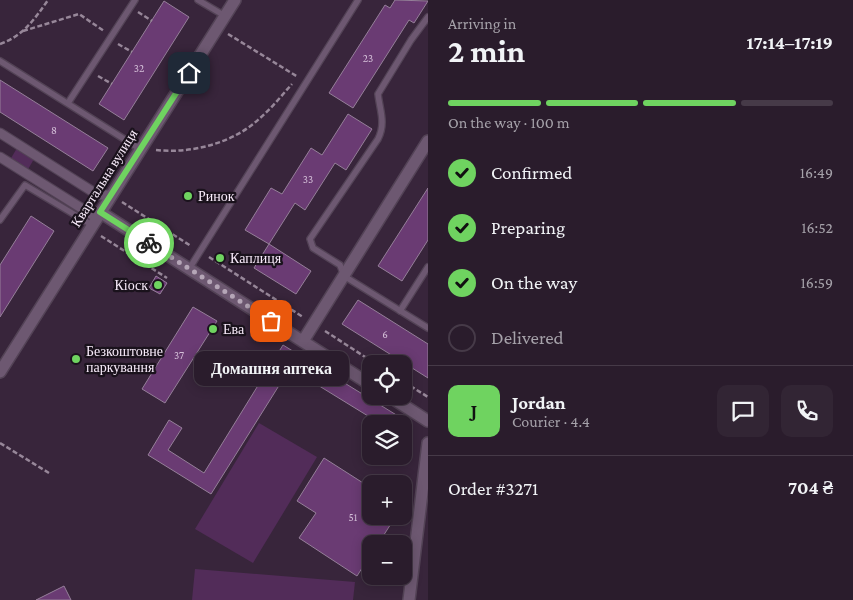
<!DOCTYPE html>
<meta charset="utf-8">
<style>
:root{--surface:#2a1c2c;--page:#322534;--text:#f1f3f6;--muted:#a5a1a9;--line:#463a48;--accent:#6fd360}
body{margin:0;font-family:"Crimson Pro",serif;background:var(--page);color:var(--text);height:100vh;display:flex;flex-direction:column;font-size:19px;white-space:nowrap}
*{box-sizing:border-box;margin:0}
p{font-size:16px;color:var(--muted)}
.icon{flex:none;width:28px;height:28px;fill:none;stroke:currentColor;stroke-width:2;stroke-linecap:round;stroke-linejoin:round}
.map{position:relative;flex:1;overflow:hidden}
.sheet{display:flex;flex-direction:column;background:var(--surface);width:425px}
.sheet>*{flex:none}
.tools{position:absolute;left:362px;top:355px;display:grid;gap:10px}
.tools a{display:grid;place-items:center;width:50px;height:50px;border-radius:10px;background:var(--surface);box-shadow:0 2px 12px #0003,0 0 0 1px var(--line);font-size:25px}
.pin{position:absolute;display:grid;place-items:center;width:42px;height:42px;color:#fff;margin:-21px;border-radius:10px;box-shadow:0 2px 8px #0006}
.courier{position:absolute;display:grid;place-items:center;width:50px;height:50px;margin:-25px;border:4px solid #6fd360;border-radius:50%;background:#fff;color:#222;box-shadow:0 1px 6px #0007}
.bubble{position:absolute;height:35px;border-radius:10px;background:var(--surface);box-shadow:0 2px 12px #0003,0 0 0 1px var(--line);font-size:16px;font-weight:700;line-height:35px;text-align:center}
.headline em{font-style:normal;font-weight:700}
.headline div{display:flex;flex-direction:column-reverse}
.headline{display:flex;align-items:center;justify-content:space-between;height:85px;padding:0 20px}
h1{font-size:32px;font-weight:700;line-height:38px}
.bar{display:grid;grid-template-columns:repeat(4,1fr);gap:8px 5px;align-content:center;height:60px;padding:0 20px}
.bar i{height:6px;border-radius:4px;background:var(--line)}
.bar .on{background:var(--accent)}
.bar p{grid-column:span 4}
.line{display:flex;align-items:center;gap:12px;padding:0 20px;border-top:1px solid var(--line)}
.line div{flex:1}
.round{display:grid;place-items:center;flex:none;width:52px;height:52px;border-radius:10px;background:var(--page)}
ol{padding:0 20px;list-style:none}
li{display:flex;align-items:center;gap:15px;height:55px}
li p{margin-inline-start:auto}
li .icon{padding:5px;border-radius:50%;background:var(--accent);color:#111;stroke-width:4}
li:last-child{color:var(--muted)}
li i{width:28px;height:28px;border:2px solid var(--line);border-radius:50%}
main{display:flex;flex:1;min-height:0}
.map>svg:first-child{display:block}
.green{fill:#522c59}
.building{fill:#6a3b73;stroke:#957f99}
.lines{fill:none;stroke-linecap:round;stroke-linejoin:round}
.service-casing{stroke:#534356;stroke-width:8}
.pedestrian-casing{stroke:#534356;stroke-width:11}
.minor-casing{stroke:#534356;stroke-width:14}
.path{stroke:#978799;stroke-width:2.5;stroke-dasharray:5 2.5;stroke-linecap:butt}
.service{stroke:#6d5871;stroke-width:5.5}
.pedestrian{stroke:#6d5871;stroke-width:9}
.minor{stroke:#6d5871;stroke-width:11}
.done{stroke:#b5a6b7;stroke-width:5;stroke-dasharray:0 9}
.route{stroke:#6fd360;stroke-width:6}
.poi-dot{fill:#6fd360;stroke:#1a121c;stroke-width:2}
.labels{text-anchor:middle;stroke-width:4.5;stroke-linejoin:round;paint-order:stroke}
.number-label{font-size:11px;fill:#d4bfd8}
.street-label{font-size:14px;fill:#f8ebfa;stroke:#1a121c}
.poi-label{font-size:14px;fill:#f8ebfa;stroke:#1a121c;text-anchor:start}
</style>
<main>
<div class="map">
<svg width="428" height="600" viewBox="0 0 428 600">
<rect width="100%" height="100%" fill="#38253b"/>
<g class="green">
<path d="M 17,148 L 34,159 L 27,171 L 10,160 Z"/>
<path d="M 259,423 L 317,457 L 253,563 L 195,529 Z"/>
<path d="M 195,569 L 355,582 L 353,600 L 192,600 Z"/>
</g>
<g class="building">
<path d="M 395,0 L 428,1 L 414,23 L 409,20 L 353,108 L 329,93 L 385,5 L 390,8 Z"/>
<path d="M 164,1 L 189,17 L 124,120 L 99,104 Z"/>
<path d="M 0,80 L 108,148 L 93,171 L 0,112 Z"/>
<path d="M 348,114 L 372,129 L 346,170 L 335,163 L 305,210 L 295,203 L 269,244 L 245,230 L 271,188 L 282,194 L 311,148 L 322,155 Z"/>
<path d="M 428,188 L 428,240 L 402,281 L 378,266 Z"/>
<path d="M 31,216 L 54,231 L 0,317 L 0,265 Z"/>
<path d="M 269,244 L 311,271 L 296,294 L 254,268 Z"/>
<path d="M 156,276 L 167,283 L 160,294 L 149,288 Z"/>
<path d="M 358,300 L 428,344 L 428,378 L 342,324 Z"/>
<path d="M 193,307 L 217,321 L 165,403 L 142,389 Z"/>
<path d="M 283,345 L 411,424 L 381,424 L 290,368 L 211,494 L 148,455 L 169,420 L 182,428 L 168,450 L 204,473 Z"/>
<path d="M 324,458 L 371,488 L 371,516 L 396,516 L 378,544 L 371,544 L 371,554 L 357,576 L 299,538 L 316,513 L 297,501 Z"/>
<path d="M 64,586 L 71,600 L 36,600 Z"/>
</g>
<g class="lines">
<g class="service-casing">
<g id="service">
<path d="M 198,0 L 225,16"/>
<path d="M 428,17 L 411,40 L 378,94 C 380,111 386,123 378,139 L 310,239 L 313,248 L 340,265 L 344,276 L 428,328"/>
<path d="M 0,61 L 140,149"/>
<path d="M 68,103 L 135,0"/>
<path d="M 0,220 L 25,185 L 92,225"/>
<path d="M 189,269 L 358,0"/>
<path d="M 400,311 L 428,267"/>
</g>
</g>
<g class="pedestrian-casing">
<g id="pedestrian">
<path d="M 0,133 L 98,195 L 112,195"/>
<path d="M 0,157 L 97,218"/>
</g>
</g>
<g class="minor-casing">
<g id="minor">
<path d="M 100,212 L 371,385"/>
<path d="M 303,341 L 428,141"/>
<path d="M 0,372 L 235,0"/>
<path d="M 389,396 L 428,421"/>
<path d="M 409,600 L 428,443"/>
</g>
</g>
<g class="path">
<path d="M 138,12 L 152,21"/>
<path d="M 23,31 L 79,14 L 104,31"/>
<path d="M 228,34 L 298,77"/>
<path d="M 0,44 C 23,36 34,20 48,0"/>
<path d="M 118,44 L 132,52"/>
<path d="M 98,76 L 112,84"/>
<path d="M 156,150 C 191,154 234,143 260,118 C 272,108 282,95 292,84"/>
<path d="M 122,202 L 191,246"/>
<path d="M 101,236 L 167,278"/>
<path d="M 209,257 L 303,317"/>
<path d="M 325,331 L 376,364"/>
<path d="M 404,382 L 428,397"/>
<path d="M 0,443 L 49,473"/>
</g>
<use href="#service" class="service"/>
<use href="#pedestrian" class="pedestrian"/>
<use href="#minor" class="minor"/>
</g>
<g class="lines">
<path class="done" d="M 149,243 L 271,321"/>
<path class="route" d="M 149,243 L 100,212 L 189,73"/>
</g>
<g class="poi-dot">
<circle cx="188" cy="196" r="5"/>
<circle cx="220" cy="258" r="5"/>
<circle cx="158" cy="285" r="5"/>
<circle cx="213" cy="329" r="5"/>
<circle cx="76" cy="359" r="5"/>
</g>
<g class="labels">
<g class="number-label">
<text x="368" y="62">23</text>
<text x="139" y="72">32</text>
<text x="54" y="134">8</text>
<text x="308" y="183">33</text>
<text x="385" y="338">6</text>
<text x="179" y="359">37</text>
<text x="353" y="521">51</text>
</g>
<g class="street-label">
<text transform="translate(104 178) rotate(-58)" y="5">Квартальна вулиця</text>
</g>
<g class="poi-label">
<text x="198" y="201">Ринок</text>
<text x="230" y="263">Каплиця</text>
<text x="148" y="290" text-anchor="end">Кіоск</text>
<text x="223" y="334">Ева</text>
<text x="86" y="356">Безкоштовне<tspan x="86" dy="16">паркування</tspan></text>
</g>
</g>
</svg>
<div class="tools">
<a><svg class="icon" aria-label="locate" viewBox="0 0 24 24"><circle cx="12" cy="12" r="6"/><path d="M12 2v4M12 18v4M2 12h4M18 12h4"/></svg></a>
<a><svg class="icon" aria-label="layers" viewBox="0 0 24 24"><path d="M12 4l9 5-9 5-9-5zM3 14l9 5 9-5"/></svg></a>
<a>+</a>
<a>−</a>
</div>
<div class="pin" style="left:271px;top:321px;background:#ea580c"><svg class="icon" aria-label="bag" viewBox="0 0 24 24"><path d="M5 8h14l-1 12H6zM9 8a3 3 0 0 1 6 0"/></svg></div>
<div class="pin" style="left:189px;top:73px;background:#1f2937"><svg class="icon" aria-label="home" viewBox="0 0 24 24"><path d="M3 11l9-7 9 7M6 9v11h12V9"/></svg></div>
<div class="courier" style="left:149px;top:243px"><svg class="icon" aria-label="bike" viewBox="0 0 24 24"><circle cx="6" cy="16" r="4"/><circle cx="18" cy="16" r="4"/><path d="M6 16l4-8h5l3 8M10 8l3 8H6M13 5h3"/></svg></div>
<div class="bubble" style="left:194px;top:351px;width:155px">Домашня аптека</div>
</div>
<section class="sheet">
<div class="headline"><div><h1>2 min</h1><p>Arriving in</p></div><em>17:14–17:19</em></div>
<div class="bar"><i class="on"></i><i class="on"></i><i class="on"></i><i></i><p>On the way · 100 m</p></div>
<ol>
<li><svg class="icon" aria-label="check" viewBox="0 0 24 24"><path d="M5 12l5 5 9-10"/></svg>Confirmed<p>16:49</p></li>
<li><svg class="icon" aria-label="check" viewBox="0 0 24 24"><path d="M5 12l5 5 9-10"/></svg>Preparing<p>16:52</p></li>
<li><svg class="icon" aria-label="check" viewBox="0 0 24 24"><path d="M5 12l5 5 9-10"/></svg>On the way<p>16:59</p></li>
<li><i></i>Delivered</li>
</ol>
<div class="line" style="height:90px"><b class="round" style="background:var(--accent);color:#111">J</b><div><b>Jordan</b><p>Courier · 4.4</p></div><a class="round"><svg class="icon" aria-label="chat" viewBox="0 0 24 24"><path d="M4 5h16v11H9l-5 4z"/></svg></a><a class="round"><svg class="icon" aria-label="phone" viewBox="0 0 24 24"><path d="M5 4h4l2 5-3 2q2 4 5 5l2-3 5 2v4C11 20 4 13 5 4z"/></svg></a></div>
<div class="line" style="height:65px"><div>Order #3271</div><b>704 ₴</b></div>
</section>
</main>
